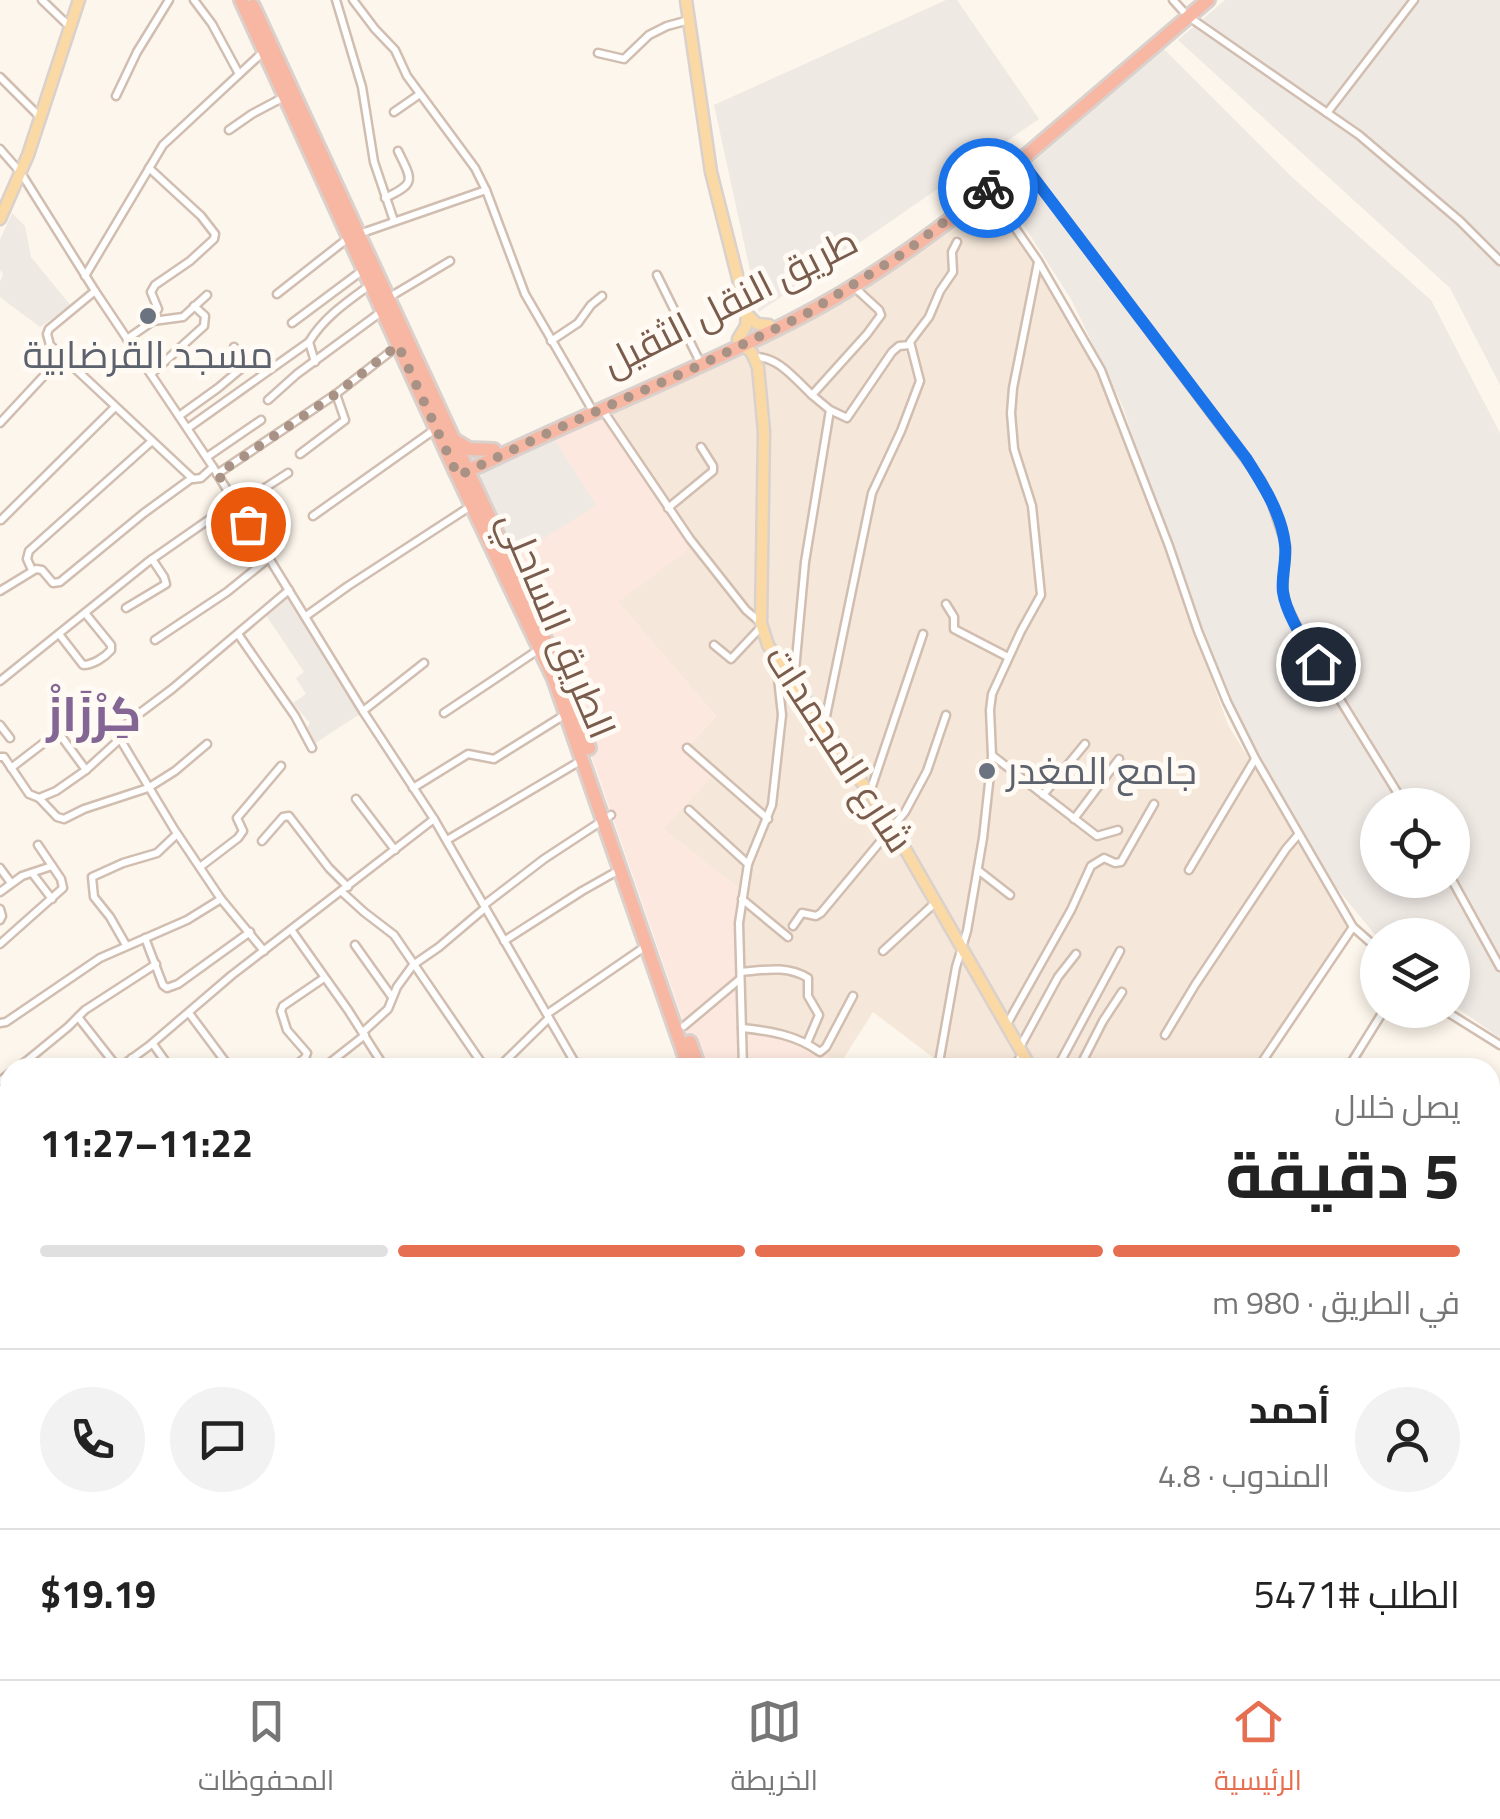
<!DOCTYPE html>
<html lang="ar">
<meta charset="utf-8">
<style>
:root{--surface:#fff;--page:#f2f2f2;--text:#222;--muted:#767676;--line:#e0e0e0;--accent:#e76f51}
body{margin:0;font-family:"Titillium Web",Cairo,sans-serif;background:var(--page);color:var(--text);direction:rtl;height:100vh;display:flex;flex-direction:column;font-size:38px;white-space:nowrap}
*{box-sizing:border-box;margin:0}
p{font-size:32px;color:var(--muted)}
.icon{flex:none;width:55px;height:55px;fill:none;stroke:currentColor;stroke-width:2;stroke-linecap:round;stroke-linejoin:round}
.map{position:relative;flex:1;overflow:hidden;direction:ltr}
.details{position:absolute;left:0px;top:1058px;width:1500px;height:622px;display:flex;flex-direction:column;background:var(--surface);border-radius:30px 30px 0 0;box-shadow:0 5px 15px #0003;direction:rtl}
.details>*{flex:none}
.tools{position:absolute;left:1360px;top:788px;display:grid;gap:20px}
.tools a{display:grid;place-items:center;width:110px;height:110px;border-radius:50%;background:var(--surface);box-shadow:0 5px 15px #0003;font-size:50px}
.pin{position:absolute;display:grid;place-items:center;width:85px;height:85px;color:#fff;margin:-42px;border:5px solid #fff;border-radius:50%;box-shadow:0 2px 10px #0007}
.courier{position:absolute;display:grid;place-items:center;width:100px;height:100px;margin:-50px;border:8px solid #1a73e8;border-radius:50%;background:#fff;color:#222;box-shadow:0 2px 12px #0007}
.overview em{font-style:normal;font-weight:700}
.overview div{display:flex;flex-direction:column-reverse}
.overview{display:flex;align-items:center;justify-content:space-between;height:170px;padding:0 40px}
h1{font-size:65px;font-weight:700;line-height:75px}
.bar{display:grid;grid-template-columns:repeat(4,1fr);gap:15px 10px;align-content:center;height:120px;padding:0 40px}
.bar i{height:12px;border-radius:8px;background:var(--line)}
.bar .on{background:var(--accent)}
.bar p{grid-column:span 4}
.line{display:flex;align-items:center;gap:25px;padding:0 40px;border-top:2px solid var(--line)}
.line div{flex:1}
.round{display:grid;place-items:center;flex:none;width:105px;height:105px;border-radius:52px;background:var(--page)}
.tab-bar{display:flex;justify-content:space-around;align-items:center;height:140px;border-top:2px solid var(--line);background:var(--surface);font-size:28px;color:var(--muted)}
.tab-bar a{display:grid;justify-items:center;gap:5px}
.tab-bar .on{color:var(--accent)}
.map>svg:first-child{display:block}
.residential{fill:#f5e8da}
.commercial{fill:#fde8e0}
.industrial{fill:#efe9e4;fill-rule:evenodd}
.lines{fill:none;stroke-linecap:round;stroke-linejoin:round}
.minor-casing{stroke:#d1beb0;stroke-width:11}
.major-casing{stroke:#dad1cd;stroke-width:15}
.highway-casing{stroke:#dad1cd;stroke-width:18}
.minor{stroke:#fff;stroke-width:6}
.major{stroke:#fbd9a5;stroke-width:10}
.highway{stroke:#f7b7a3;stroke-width:12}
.done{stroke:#a89285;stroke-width:10;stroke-dasharray:0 18}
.route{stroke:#1a73e8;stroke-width:12}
.worship-dot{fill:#6b7280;stroke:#fffaf3;stroke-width:4}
.labels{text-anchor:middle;stroke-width:10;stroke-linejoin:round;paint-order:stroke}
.street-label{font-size:38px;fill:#7a5c4d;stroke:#fffaf3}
.worship-label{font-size:38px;fill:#5b616d;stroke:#fffaf3}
.district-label{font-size:48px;font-weight:bold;fill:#846695;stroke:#fffaf3}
</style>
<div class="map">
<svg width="1500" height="1679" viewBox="0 0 1500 1679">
<rect width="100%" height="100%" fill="#fdf6ec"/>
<path class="residential" d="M 988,188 L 1028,245 L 1101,370 L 1228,725 L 1353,927 L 1259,1067 L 938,1067 L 939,1062 L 873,1012 L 840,1064 L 807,1043 L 742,1028 L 739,934 L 743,892 L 663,829 L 715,772 L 687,748 L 716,716 L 618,602 L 601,408 L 819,306 Z"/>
<path class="commercial" d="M 601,408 L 695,544 L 618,602 L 716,716 L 687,748 L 716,772 L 663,829 L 743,892 L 740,910 L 742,1028 L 772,1031 L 820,1052 L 848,1067 L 699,1067 L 580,723 L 482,476 L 482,473 Z"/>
<g class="industrial">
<path d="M 946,0 L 957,0 L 1039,119 L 759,312 L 714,105 Z"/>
<path d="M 1225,0 L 1500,0 L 1500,385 L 1450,288 L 1178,40 Z"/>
<path d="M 1164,49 L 1294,179 L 1431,300 L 1500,433 L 1500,1038 L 1453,1005 L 1452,935 L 1378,935 L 1377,937 L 1334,885 L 1229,702 L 1160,520 L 1123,407 L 1071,299 L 1001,190 ZM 1378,805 L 1452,805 L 1452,880 L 1378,880 Z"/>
<path d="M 12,213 L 25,226 L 31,257 L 71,306 L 40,327 L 0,297 L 0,282 L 3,274 L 0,270 L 0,240 Z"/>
<path d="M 550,432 L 596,505 L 509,561 L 481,485 L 481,476 L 484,470 Z"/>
<path d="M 293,591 L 363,712 L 314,744 L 306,729 L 310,723 L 293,703 L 306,694 L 296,678 L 304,672 L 266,615 Z"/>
</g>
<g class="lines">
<g class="minor-casing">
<g id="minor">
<path d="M 42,0 L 69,26"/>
<path d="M 194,0 L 212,24 L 239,74"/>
<path d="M 336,0 L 362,87 L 374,162 L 394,221"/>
<path d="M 353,0 L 375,29 L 395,50 L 407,76 L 475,168 L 486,190 L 525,294 L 590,406"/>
<path d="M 1173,0 L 1183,11"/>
<path d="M 1189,17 L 1359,135 L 1460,221 L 1500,261"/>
<path d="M 598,53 L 624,59 L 649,35 L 667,26 L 689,20"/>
<path d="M 0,77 L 41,118"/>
<path d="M 116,96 L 137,52 L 169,0"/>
<path d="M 394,112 L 420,94"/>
<path d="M 1327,113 L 1414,0"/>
<path d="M 229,130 L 252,114 L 284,97"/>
<path d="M 0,149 L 21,173 L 95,291 L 213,467 L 363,711 L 434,819 L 578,1068"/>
<path d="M 1021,161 L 1261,480 L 1272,504 L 1286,546 L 1283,589 L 1286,604 L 1305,643 L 1405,805"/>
<path d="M 989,190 L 1038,261 L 1101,370 L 1169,546 L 1198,631 L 1227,702 L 1255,758 L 1353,927 L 1378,949"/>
<path d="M 385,198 C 417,183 412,180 398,151"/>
<path d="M 359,234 L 486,190"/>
<path d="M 657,275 L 698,358"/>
<path d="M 85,276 L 163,145 L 263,52"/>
<path d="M 95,291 L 49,329 L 47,334 L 50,345 L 193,479 L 201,478 L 213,467"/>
<path d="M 277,294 L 347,239"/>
<path d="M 388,298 L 450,261"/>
<path d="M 292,323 L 363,270"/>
<path d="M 148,324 L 158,309 L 151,292 L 155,285 L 190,261 L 214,239 L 215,234 L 201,216 L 149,168"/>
<path d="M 127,339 L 153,321 L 183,317 L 207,295"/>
<path d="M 551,341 L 578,323 L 591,305 L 602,296"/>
<path d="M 309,342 L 315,362"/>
<path d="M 754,357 C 778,356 795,379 812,395 L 867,334 L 881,315 L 879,310 L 854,287"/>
<path d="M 151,374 L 204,326 L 205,316 L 194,306"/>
<path d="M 812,395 L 830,410 L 847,418 L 892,352 L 899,346 L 910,345"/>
<path d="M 268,400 L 297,374 L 381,312"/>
<path d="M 602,409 L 690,539 L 746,610 L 761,623"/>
<path d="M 179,416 L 218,388 L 243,367 L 245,362 L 234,347"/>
<path d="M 0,423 L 53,366"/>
<path d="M 188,428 L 309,342 C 324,317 347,302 370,285"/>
<path d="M 300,454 L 345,420 L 336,394"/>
<path d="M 207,457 L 261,420"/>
<path d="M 217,474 L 336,394 L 399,345"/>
<path d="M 237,506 L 288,473"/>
<path d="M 668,508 L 713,471 L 713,466 L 701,447"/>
<path d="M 313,516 L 434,430"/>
<path d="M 1,520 L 115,407"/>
<path d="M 32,570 L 27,559 L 29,551 L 152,441"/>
<path d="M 0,591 L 36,569 L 42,570 L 53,583 L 60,582 L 144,513 L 192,478"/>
<path d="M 946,604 L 954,617 L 954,629 L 1008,657"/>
<path d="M 126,608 L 166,584 L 164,577 L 152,559"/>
<path d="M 306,616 L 348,586 L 471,506"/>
<path d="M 59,634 L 83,665 C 93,665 105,657 111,650 L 111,645 L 85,613"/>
<path d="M 238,634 L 295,716 L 312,748"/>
<path d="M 155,640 L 227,592 L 269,558"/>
<path d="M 714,645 L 731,659 L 762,626"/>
<path d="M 0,681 L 148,562 L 234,502"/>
<path d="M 794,681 L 805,562 L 830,410"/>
<path d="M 363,711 L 424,663"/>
<path d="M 444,713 L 538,650"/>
<path d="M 0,725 L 10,738"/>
<path d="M 824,726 L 872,493 L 901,431 L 920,381 L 910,342 L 929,317 L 940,291 L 953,272 L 952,252 L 957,242"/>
<path d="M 58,732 L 86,770"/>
<path d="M 120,739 L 174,829 L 221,899 L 264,951"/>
<path d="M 687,748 L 768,819"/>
<path d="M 993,756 L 1097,836 L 1118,830"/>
<path d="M 0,757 L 4,757 L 29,794 L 39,798 L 57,817 L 64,819 L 84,809 L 148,788 L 175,771 L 207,744"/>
<path d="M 11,768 L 71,722"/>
<path d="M 413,788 L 468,754 L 494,759 L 566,714"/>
<path d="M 870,792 L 923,634"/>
<path d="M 1043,795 L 1085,744"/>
<path d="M 39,798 L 56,791 L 86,770 L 120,739 L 125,726 L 132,719 L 172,689 L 289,590"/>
<path d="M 356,799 L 395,850"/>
<path d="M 689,810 L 748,864"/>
<path d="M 1074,819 L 1119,759"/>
<path d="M 447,840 L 582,760"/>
<path d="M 262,841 L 283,817 L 289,816 L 329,868 L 348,887"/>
<path d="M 200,867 L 238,838 L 243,831 L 237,818 L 281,766"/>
<path d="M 0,868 L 11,883"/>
<path d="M 978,870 L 1010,895"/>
<path d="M 1189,870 L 1255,759"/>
<path d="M 32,873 L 52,899"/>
<path d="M 1452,880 L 1500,967"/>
<path d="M 0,892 L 22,876 L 52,866"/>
<path d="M 342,892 L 364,912 L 394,935 L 485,1068"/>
<path d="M 742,899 L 788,937"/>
<path d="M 484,905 L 544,859 L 611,815"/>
<path d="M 0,909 L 2,916 L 0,920"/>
<path d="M 793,926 L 802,913 L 816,916 L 821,913 L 905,812 L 927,771 L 946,715"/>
<path d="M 292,931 L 348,1010 L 385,1068"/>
<path d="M 145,938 L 163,985 L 167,988 L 178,984 L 250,932"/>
<path d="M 504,941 L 582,891 L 621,869"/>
<path d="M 0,944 L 63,888 L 61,879 L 38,845"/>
<path d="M 126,945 L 110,917 L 94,897 L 92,877 L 123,863 L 157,853 L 177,834"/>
<path d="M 355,945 L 392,997"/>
<path d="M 883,951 L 936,902"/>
<path d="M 741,972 C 764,970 787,965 808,978 L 808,996 L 819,1015 L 807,1043"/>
<path d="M 1444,1010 L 1500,1045"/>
<path d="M 189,1013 L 230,1068"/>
<path d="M 547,1014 L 646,946"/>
<path d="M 78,1017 L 118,1068"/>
<path d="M 0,1023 L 6,1022 L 100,958 L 187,920 L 221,899"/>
<path d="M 1007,1024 L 1071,910 L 1091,866 L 1104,858 L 1115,863 L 1121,862 L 1154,804"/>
<path d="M 684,1026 L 740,979"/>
<path d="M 742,1028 C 771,1031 796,1035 820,1052 L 826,1047 L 853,996"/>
<path d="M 363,1032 L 388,1009 L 397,987 L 413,965 L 439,947 L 485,908"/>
<path d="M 1165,1035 L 1195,985 L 1286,849 L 1298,835"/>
<path d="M 153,1044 L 170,1068"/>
<path d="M 1020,1047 L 1058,977 L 1076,954"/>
<path d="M 132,1058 L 137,1068"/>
<path d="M 18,1068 L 68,1027 L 85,1010 L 156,964"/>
<path d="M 119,1068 L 149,1046 L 232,975 L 434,819"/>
<path d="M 292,1068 L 305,1058 L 307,1053 L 287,1030 L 281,1011 L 283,1006 L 324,978"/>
<path d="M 323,1068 L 365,1035"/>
<path d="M 498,1068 L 549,1018"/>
<path d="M 743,1068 L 739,923 L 748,864 L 772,805 L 782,715 L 776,660"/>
<path d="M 938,1068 L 956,967 L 967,931 L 983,838 L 992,756 L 990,710 L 992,694 L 1021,631 L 1041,595 L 1032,506 L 1014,449 L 1011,413 L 1013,388 L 1038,262"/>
<path d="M 1014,1068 L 1022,1054"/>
<path d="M 1057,1068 L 1120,951"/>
<path d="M 1079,1068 L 1103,1021 L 1122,992"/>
<path d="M 1111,1068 L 1112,1065"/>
<path d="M 1258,1068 L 1353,927"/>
<path d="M 1348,1068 L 1384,1010"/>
<path d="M 0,1081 L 10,1073"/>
<path d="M 0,1147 L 10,1141"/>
<path d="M 0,1154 L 10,1174"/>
<path d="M 0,1194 L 0,1222"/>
<path d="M 0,1274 L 10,1264"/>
<path d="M 7,1409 L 10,1413"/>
<path d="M 0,1450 L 10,1441"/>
<path d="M 0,1523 L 5,1520 L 10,1527"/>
<path d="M 1490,1549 L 1500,1534"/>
<path d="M 1490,1583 L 1494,1578"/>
<path d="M 0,1605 L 10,1597"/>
<path d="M 1490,1635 L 1500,1644"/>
<path d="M 191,1670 L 195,1679"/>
<path d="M 290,1670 L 299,1679"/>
<path d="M 331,1670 L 339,1679"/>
<path d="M 45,1679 L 49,1677 L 52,1679"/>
<path d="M 76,1679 L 77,1674 L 85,1670"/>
<path d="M 142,1679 L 155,1670"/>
<path d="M 318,1679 L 326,1670"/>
<path d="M 368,1679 L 377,1670"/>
<path d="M 421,1679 L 431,1670"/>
<path d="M 577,1679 L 586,1670"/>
<path d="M 1151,1679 L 1160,1670"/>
</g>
</g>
<g class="major-casing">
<g id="major">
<path d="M 686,0 L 711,172 L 747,314 L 746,326 L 738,339"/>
<path d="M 0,219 L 28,155 L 79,0"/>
<path d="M 748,315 L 757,324 L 769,325"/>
<path d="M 743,345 L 752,353 L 758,367 L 764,432 L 761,623 L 768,645 L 893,828 L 1031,1068"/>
<path d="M 780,1679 L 781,1670"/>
</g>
</g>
<g class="highway-casing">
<g id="highway">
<path d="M 241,0 L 454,468 L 554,679 L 689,1068"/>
<path d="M 253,6 L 536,618 L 569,694 L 589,748"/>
<path d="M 454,440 L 469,449 L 494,450"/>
<path d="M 460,475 C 569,421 683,377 792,321 C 853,290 910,251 964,209 L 1208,0"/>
<path d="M 690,1042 L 699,1068"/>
<path d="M 864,1670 L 867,1679"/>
<path d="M 878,1670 L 881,1679"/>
</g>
</g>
<use href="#minor" class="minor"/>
<use href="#major" class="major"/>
<use href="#highway" class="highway"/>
</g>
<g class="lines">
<path class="done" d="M 248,524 L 218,474 L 336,394 L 398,345 L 458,476 L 550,432 L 694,368 L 806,314 L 904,253 L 988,188"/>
<path class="route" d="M 988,188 L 1021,161 L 1246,458 C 1262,483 1282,514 1285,545 C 1287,560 1281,577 1283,592 C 1286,614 1306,644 1318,664"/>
</g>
<g class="worship-dot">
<circle cx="148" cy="316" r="10"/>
<circle cx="987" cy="771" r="10"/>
</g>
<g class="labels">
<g class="street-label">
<text transform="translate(730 302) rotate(-27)" y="13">طريق النقل الثقيل</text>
<text transform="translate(557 625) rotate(67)" y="13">الطريق الساحلي</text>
<text transform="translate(839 749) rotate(57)" y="13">شارع المجمدات</text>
</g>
<g class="worship-label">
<text x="148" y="368">مسجد القرضابية</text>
<text x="1007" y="784" text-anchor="start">جامع المغدر</text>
</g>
<g class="district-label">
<text x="94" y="731">كِرْزَازْ</text>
</g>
</g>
</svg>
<div class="tools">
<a><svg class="icon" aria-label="locate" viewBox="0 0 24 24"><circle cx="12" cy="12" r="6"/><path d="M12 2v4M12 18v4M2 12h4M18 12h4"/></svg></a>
<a><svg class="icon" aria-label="layers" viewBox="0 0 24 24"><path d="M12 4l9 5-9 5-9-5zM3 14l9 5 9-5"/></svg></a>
</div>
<div class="pin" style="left:248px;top:524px;background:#ea580c"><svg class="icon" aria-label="bag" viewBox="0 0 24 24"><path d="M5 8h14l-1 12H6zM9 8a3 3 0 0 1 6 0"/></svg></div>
<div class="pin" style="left:1318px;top:664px;background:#1f2937"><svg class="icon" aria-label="home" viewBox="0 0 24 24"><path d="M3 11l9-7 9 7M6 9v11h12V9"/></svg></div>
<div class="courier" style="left:988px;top:188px"><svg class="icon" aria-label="bike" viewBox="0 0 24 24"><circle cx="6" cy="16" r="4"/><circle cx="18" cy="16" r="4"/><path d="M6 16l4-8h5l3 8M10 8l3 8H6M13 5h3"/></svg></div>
<section class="details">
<div class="overview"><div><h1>5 دقيقة</h1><p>يصل خلال</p></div><em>11:22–11:27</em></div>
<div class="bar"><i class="on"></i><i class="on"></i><i class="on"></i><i></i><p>في الطريق · 980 m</p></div>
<div class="line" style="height:180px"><a class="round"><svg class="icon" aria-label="person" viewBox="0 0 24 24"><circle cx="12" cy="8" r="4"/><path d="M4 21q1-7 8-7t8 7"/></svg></a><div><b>أحمد</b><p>المندوب · 4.8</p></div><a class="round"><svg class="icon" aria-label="chat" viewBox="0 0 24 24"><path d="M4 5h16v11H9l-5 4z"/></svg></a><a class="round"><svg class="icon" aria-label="phone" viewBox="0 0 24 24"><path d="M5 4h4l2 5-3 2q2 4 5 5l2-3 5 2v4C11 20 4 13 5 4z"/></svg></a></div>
<div class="line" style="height:130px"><div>الطلب #5471</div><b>$19.19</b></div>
</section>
</div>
<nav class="tab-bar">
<a class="on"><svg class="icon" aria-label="home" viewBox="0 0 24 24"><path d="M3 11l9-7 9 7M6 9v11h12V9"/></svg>الرئيسية</a>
<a><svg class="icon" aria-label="map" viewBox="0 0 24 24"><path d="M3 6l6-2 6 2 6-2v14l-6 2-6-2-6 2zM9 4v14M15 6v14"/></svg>الخريطة</a>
<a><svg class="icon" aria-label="saved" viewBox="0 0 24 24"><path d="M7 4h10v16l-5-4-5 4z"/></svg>المحفوظات</a>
</nav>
